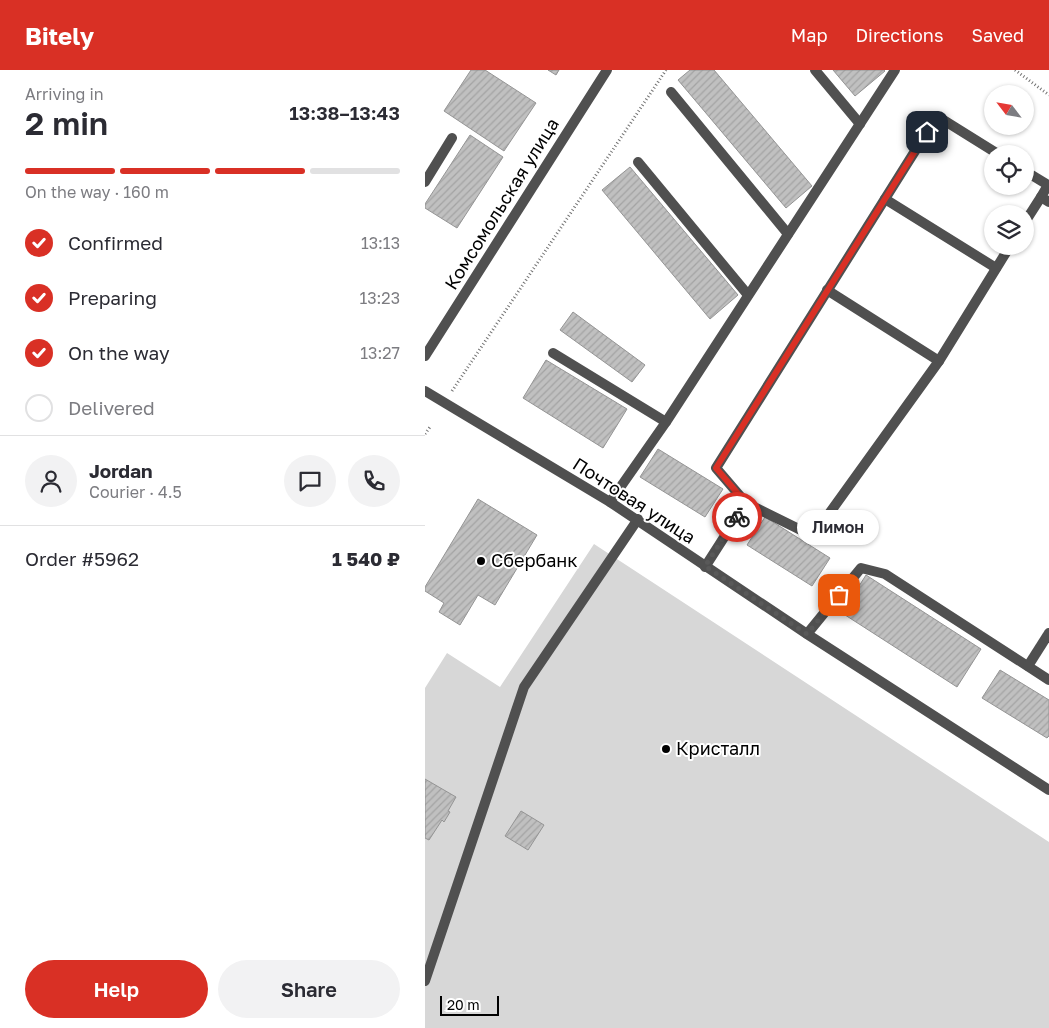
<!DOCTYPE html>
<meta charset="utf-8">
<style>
:root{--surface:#fff;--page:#f2f2f3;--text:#2b2b33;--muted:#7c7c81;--line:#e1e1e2;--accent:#d93025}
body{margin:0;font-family:"Golos Text",sans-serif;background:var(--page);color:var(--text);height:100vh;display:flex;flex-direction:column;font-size:19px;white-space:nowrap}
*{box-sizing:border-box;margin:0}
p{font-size:16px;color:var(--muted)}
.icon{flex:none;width:28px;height:28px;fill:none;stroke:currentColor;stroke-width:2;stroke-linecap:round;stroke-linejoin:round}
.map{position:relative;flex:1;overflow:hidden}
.side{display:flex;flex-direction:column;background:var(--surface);width:425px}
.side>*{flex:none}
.needle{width:32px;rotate:301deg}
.tools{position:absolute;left:559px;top:15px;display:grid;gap:10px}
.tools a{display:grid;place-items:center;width:50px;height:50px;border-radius:50%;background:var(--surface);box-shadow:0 1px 4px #0004;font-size:25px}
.scale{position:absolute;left:15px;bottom:12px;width:59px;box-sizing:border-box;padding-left:5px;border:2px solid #000;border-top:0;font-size:14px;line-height:18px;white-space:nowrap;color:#000;-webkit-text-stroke:4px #fff;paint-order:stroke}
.pin{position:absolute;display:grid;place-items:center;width:42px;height:42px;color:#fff;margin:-21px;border-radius:10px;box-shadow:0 2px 8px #0006}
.courier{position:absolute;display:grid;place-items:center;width:50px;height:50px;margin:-25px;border:4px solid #d93025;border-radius:50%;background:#fff;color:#222;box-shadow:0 1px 6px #0007}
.bubble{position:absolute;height:35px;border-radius:18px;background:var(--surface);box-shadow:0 1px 4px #0004;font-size:16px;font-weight:600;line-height:35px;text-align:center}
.overview em{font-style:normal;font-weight:600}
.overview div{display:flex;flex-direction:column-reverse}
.overview{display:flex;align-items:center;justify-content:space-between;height:85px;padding:0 25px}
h1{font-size:32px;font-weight:600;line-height:38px}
.bar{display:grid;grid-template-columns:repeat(4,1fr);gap:8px 5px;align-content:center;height:60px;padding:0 25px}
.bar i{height:6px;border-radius:4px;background:var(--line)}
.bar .active{background:var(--accent)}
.bar p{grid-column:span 4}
.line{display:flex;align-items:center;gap:12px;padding:0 25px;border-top:1px solid var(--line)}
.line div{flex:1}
.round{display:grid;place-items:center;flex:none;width:52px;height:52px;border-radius:26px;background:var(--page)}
ol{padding:0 25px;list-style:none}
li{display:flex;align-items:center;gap:15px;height:55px}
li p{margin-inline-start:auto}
li .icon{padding:5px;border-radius:50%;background:var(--accent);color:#fff;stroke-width:4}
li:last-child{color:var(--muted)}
li i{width:28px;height:28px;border:2px solid var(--line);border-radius:50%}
.action{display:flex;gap:10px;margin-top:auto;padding:10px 25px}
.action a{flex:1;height:58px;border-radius:30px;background:var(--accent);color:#fff;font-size:20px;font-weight:600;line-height:58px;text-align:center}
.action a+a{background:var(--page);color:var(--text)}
header{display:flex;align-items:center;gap:30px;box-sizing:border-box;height:70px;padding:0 25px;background:var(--accent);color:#fff}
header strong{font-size:24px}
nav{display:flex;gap:28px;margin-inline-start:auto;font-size:18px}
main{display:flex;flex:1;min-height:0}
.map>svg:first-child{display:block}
.pitch{fill:#d7d7d7}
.building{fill:url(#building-hatch);stroke:#949494}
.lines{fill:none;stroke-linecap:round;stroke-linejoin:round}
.path{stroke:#727272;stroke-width:3;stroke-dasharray:1 2.5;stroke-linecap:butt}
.lane{stroke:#505050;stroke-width:10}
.street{stroke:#505050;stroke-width:10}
.done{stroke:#595959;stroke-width:5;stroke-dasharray:0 9}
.route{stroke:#d93025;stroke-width:6}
.poi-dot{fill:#000;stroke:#fff;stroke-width:2}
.labels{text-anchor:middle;stroke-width:4;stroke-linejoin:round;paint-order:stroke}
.street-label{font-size:18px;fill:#000;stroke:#fff}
.poi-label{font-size:18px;fill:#000;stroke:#fff;text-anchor:start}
</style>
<header>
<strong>Bitely</strong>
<nav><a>Map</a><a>Directions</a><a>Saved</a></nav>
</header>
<main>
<section class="side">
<div class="overview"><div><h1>2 min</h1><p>Arriving in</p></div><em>13:38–13:43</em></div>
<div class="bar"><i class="active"></i><i class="active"></i><i class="active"></i><i></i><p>On the way · 160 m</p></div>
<ol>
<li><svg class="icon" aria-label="check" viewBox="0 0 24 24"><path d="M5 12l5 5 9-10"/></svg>Confirmed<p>13:13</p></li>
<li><svg class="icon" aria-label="check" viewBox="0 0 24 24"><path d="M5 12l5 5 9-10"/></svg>Preparing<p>13:23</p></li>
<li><svg class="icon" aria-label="check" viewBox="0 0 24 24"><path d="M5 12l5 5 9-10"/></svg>On the way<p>13:27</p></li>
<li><i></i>Delivered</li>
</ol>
<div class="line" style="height:90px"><a class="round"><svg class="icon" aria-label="person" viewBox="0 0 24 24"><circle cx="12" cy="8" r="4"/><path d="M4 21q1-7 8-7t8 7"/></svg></a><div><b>Jordan</b><p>Courier · 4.5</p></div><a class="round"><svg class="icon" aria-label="chat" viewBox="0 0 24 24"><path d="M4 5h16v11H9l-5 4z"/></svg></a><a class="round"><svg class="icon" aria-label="phone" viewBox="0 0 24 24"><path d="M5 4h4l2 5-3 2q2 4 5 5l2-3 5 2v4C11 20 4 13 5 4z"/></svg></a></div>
<div class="line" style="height:65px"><div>Order #5962</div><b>1 540 ₽</b></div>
<div class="action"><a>Help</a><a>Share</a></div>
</section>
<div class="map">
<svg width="624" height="958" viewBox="0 0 624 958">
<defs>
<pattern id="building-hatch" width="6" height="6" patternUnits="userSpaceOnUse" patternTransform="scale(1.25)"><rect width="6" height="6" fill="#c0c0c0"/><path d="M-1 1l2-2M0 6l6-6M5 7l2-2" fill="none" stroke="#a3a3a3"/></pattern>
</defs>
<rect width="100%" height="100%" fill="#fff"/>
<path class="pitch" d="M 169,474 L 624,772 L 624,958 L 0,958 L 0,618 L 22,583 L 75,617 Z"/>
<g class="building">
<path d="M 46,0 L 60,0 L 111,33 L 79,81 L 19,41 Z"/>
<path d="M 123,0 L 134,0 L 131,5 Z"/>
<path d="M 265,0 L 289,0 L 387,116 L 361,138 L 253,10 Z"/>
<path d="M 408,0 L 459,0 L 460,1 L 430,26 Z"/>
<path d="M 45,65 L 78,87 L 32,158 L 0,138 L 0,134 Z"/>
<path d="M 205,97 L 313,225 L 285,249 L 177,120 Z"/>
<path d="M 148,242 L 220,295 L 207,312 L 135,260 Z"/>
<path d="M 121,290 L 202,339 L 178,378 L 98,328 Z"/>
<path d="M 233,379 L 298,419 L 280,447 L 215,407 Z"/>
<path d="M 53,429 L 112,465 L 70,535 L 53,525 L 35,555 L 14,542 L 19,533 L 0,521 L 0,517 Z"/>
<path d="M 340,447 L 405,488 L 387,516 L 322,475 Z"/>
<path d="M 441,505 L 556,579 L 532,617 L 417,543 Z"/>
<path d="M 575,600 L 624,630 L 624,666 L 622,668 L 557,628 Z"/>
<path d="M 0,709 L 31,727 L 23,741 L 25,742 L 19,752 L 17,750 L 4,770 L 0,768 Z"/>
<path d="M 96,741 L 119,755 L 103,780 L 80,766 Z"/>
</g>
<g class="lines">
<g class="path">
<path d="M 590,0 L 624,25"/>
<path d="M 27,321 L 241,0"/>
<path d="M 0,364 L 5,357"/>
</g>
<g class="lane">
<path d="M 390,0 L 435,54"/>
<path d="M 246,22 L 363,164"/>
<path d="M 213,92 L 323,225"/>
<path d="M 600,101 L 623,115 L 616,127 L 624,132"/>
<path d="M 0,112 L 27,68"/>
<path d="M 460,129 L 571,198"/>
<path d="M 600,152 L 616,127"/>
<path d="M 402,220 L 514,291"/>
<path d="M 128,283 L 241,352"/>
<path d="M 185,432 L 241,352 L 470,0"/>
<path d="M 321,433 L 388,466 L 514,291 L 585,176"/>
<path d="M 280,497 L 321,433 L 291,398 L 512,46 L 573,84"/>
<path d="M 382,564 L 436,498 L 460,504 L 624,610"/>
<path d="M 603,596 L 624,563"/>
<path d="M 0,911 L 99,617 L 213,449"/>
</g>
<g class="street">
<path d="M 0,286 L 182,0"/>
<path d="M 0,321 L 185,432 L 382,564 L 624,720"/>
</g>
</g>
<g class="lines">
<path class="done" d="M 312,447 L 280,496 L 382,564 L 414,525"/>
<path class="route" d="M 312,447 L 321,433 L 291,398 L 502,62"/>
</g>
<g class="poi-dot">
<circle cx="56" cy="491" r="5"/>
<circle cx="241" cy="679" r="5"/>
</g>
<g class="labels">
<g class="street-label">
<text transform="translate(77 134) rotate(-58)" y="6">Комсомольская улица</text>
<text transform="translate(209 431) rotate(33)" y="6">Почтовая улица</text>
</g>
<g class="poi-label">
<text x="66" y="497">Сбербанк</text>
<text x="251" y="685">Кристалл</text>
</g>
</g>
</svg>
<div class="tools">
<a><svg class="needle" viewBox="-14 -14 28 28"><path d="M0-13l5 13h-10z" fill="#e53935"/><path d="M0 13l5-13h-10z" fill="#7c7c81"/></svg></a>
<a><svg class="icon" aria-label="locate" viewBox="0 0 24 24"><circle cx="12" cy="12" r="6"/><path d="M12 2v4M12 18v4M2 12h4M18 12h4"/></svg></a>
<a><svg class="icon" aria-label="layers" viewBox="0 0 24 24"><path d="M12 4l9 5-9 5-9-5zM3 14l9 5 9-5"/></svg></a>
</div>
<div class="scale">20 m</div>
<div class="pin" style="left:414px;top:525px;background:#ea580c"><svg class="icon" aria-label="bag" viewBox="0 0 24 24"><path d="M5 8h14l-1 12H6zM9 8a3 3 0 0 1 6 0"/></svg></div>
<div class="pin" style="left:502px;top:62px;background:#1f2937"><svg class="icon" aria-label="home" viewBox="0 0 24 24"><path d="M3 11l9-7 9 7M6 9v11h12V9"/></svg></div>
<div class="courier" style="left:312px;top:447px"><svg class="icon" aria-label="bike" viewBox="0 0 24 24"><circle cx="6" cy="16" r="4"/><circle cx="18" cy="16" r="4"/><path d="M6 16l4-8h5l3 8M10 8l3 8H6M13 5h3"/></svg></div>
<div class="bubble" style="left:372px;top:440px;width:82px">Лимон</div>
</div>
</main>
